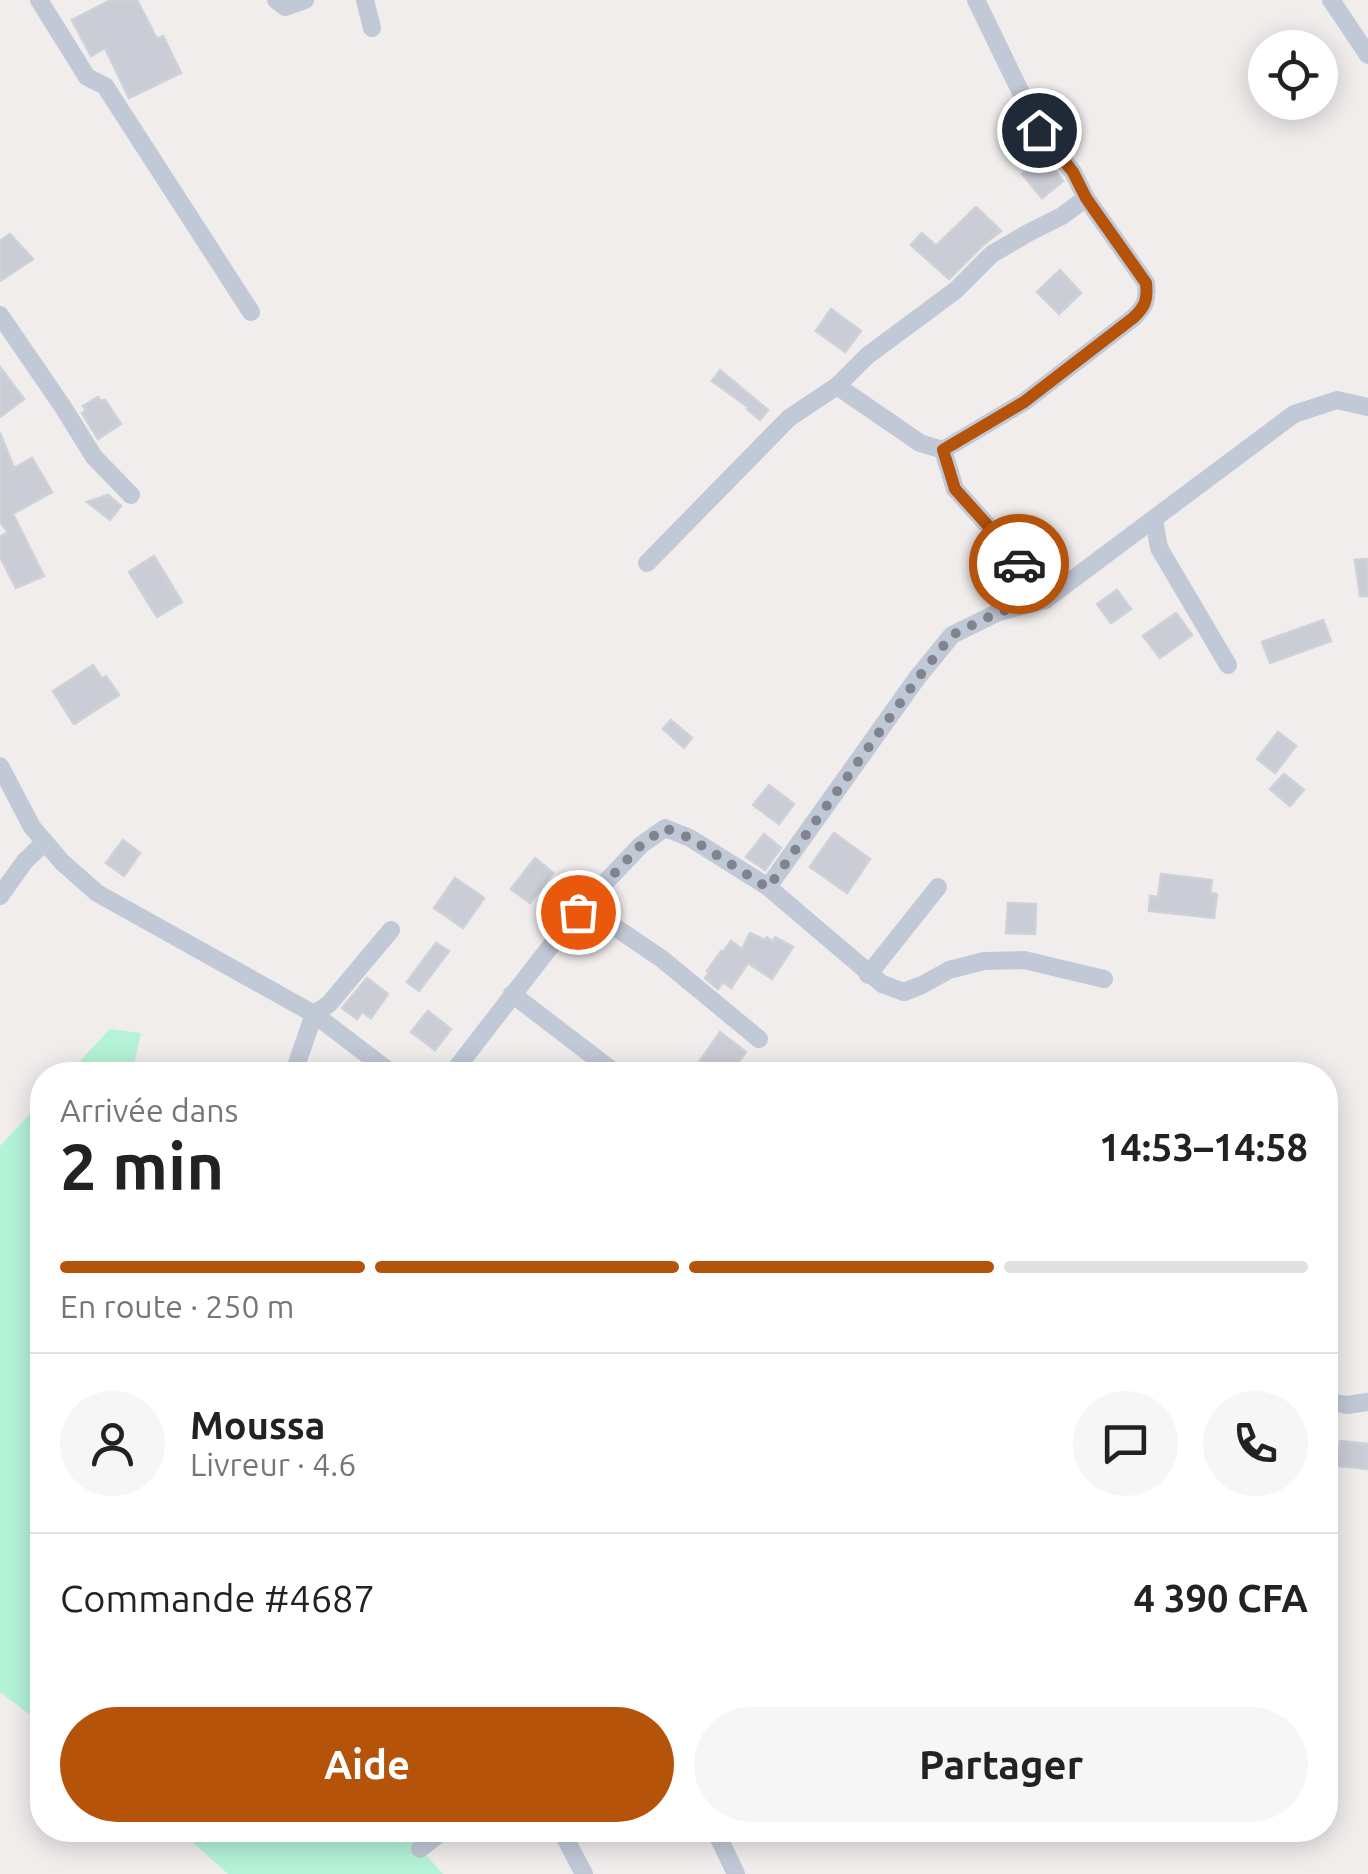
<!DOCTYPE html>
<html lang="fr">
<meta charset="utf-8">
<style>
:root{--surface:#fff;--page:#f6f6f6;--text:#222;--muted:#767676;--line:#e0e0e0;--accent:#b45309}
body{margin:0;font-family:Ubuntu,sans-serif;background:var(--page);color:var(--text);height:100vh;display:flex;flex-direction:column;font-size:38px;white-space:nowrap}
*{box-sizing:border-box;margin:0}
p{font-size:32px;color:var(--muted)}
.icon{flex:none;width:55px;height:55px;fill:none;stroke:currentColor;stroke-width:2;stroke-linecap:round;stroke-linejoin:round}
.map{position:relative;flex:1;overflow:hidden}
.details{position:absolute;left:30px;top:1062px;width:1308px;height:780px;display:flex;flex-direction:column;background:var(--surface);border-radius:40px;box-shadow:0 5px 25px #0003}
.details>*{flex:none}
.controls{position:absolute;left:1248px;top:30px;display:grid;gap:20px}
.controls a{display:grid;place-items:center;width:90px;height:90px;border-radius:50%;background:var(--surface);box-shadow:0 5px 25px #0003;font-size:50px}
.pin{position:absolute;display:grid;place-items:center;width:85px;height:85px;color:#fff;margin:-42px;border:5px solid #fff;border-radius:50%;box-shadow:0 2px 10px #0007}
.courier{position:absolute;display:grid;place-items:center;width:100px;height:100px;margin:-50px;border:8px solid #b45309;border-radius:50%;background:#fff;color:#222;box-shadow:0 2px 12px #0007}
.summary em{font-style:normal;font-weight:700}
.summary div{display:flex;flex-direction:column-reverse}
.summary{display:flex;align-items:center;justify-content:space-between;height:170px;padding:0 30px}
h1{font-size:65px;font-weight:700;line-height:75px}
.bar{display:grid;grid-template-columns:repeat(4,1fr);gap:15px 10px;align-content:center;height:120px;padding:0 30px}
.bar i{height:12px;border-radius:8px;background:var(--line)}
.bar .current{background:var(--accent)}
.bar p{grid-column:span 4}
.line{display:flex;align-items:center;gap:25px;padding:0 30px;border-top:2px solid var(--line)}
.line div{flex:1}
.round{display:grid;place-items:center;flex:none;width:105px;height:105px;border-radius:52px;background:var(--page)}
.primary-button{display:flex;gap:20px;margin-top:auto;padding:20px 30px}
.primary-button a{flex:1;height:115px;border-radius:60px;background:var(--accent);color:#fff;font-size:40px;font-weight:700;line-height:115px;text-align:center}
.primary-button a+a{background:var(--page);color:var(--text)}
.map>svg:first-child{display:block}
.green{fill:#b4f3d7}
.building{fill:#cacdd5;stroke:#cfd1d9;stroke-width:2.5}
.lines{fill:none;stroke-linecap:round;stroke-linejoin:round}
.minor{stroke:#c1c8d6;stroke-width:18}
.done{stroke:#80848e;stroke-width:10;stroke-dasharray:0 18}
.route{stroke:#b45309;stroke-width:12}
</style>
<div class="map">
<svg width="1368" height="1874" viewBox="0 0 1368 1874">
<rect width="100%" height="100%" fill="#f0edec"/>
<g class="green">
<path d="M 110,1029 L 141,1033 L 132,1075 L 67,1075 Z"/>
<path d="M 42,1101 L 42,1404 L 36,1419 L 37,1506 L 42,1515 L 42,1724 L 0,1692 L 0,1146 Z"/>
<path d="M 179,1830 L 403,1830 L 443,1874 L 228,1874 Z"/>
</g>
<g class="building">
<path d="M 111,0 L 137,0 L 157,39 L 163,36 L 181,73 L 129,98 L 105,48 L 91,56 L 72,20 Z"/>
<path d="M 1042,158 L 1051,170 L 1053,168 L 1063,181 L 1042,198 L 1022,174 Z"/>
<path d="M 976,207 L 1001,231 L 983,245 L 949,279 L 911,245 L 922,233 L 936,246 Z"/>
<path d="M 10,234 L 33,259 L 0,281 L 0,241 Z"/>
<path d="M 1060,270 L 1081,293 L 1059,314 L 1037,292 Z"/>
<path d="M 831,309 L 861,331 L 845,352 L 816,331 Z"/>
<path d="M 0,367 L 24,399 L 0,417 Z"/>
<path d="M 720,370 L 768,410 L 760,420 L 747,409 L 748,407 L 712,381 Z"/>
<path d="M 98,397 L 101,401 L 105,400 L 121,424 L 98,439 L 82,413 L 86,410 L 83,406 Z"/>
<path d="M 0,433 L 14,468 L 32,458 L 52,492 L 13,514 L 44,576 L 16,588 L 0,557 L 0,537 L 8,532 L 0,522 Z"/>
<path d="M 108,495 L 121,506 L 110,520 L 87,502 Z"/>
<path d="M 154,556 L 182,602 L 157,617 L 129,572 Z"/>
<path d="M 1368,559 L 1368,596 L 1360,596 L 1355,560 Z"/>
<path d="M 1117,590 L 1131,609 L 1111,623 L 1097,604 Z"/>
<path d="M 1176,613 L 1192,635 L 1160,658 L 1143,636 Z"/>
<path d="M 1323,620 L 1331,641 L 1270,663 L 1262,642 Z"/>
<path d="M 93,665 L 102,679 L 106,676 L 119,695 L 74,724 L 53,691 Z"/>
<path d="M 671,720 L 692,738 L 684,748 L 663,729 Z"/>
<path d="M 1278,732 L 1296,746 L 1275,773 L 1257,759 Z"/>
<path d="M 1284,774 L 1304,790 L 1290,806 L 1270,789 Z"/>
<path d="M 769,785 L 794,804 L 779,824 L 753,805 Z"/>
<path d="M 834,833 L 870,859 L 847,893 L 810,867 Z"/>
<path d="M 764,834 L 781,848 L 765,870 L 746,857 Z"/>
<path d="M 123,840 L 140,853 L 124,876 L 106,863 Z"/>
<path d="M 535,858 L 553,873 L 530,903 L 511,889 Z"/>
<path d="M 1161,874 L 1212,880 L 1210,893 L 1217,894 L 1214,918 L 1149,911 L 1150,896 L 1158,897 Z"/>
<path d="M 455,878 L 484,898 L 463,928 L 434,908 Z"/>
<path d="M 1008,903 L 1036,904 L 1035,934 L 1006,933 Z"/>
<path d="M 750,933 L 765,940 L 767,937 L 773,942 L 775,937 L 793,947 L 772,979 L 748,963 L 731,988 L 723,982 L 718,989 L 705,978 L 709,973 L 707,971 L 721,951 L 723,952 L 731,941 L 742,949 Z"/>
<path d="M 436,943 L 449,951 L 419,991 L 407,982 Z"/>
<path d="M 367,978 L 388,994 L 371,1018 L 362,1012 L 357,1019 L 342,1008 Z"/>
<path d="M 428,1011 L 451,1029 L 435,1050 L 411,1032 Z"/>
<path d="M 720,1032 L 746,1052 L 729,1075 L 696,1075 L 704,1064 L 700,1061 Z"/>
<path d="M 1340,1441 L 1368,1444 L 1368,1469 L 1337,1466 Z"/>
</g>
<g class="lines">
<g class="minor">
<path d="M 39,0 L 87,77 L 105,86 L 251,312"/>
<path d="M 276,0 L 285,7 L 305,0"/>
<path d="M 365,0 L 372,28"/>
<path d="M 1331,0 L 1368,55"/>
<path d="M 0,315 L 63,407 L 94,457 L 131,495"/>
<path d="M 837,386 L 920,443 L 943,450 L 955,489 L 1000,539 L 1045,600"/>
<path d="M 943,450 L 1024,402 L 1133,318 C 1145,307 1148,300 1146,283 L 1086,198 L 1073,172 L 1039,130 L 976,0"/>
<path d="M 1154,519 L 1159,548 L 1228,665"/>
<path d="M 647,563 L 789,418 L 837,386 L 867,356 L 956,290 L 992,254 L 1028,233 L 1062,216 L 1086,198"/>
<path d="M 0,766 L 32,827 L 62,862 L 97,893 L 314,1014 L 394,1075"/>
<path d="M 768,887 L 917,678 L 952,635 L 999,612 L 1045,600 L 1294,414 L 1337,400 L 1368,407"/>
<path d="M 0,896 L 25,861 L 45,842"/>
<path d="M 577,912 L 603,919 L 662,959 L 759,1039"/>
<path d="M 868,975 L 938,887"/>
<path d="M 512,994 L 618,1075"/>
<path d="M 293,1075 L 314,1014 L 329,1004 L 391,930"/>
<path d="M 451,1075 L 577,912 L 641,845 L 665,828 L 690,838 L 768,887 L 882,984 L 904,992 L 922,985 L 949,970 L 984,961 L 1024,960 L 1104,979"/>
<path d="M 1325,1401 L 1347,1405 L 1368,1402"/>
<path d="M 561,1830 L 584,1874"/>
<path d="M 715,1830 L 736,1874"/>
<path d="M 420,1849 L 444,1830"/>
</g>
</g>
<g class="lines">
<path class="done" d="M 578,912 L 642,844 L 665,828 L 690,838 L 768,888 L 918,678 L 952,635 L 999,612 L 1045,600 L 1019,564"/>
<path class="route" d="M 1019,564 L 1000,539 L 955,489 L 943,450 L 1024,402 L 1133,318 C 1145,307 1148,300 1146,283 L 1086,198 L 1073,172 L 1039,130"/>
</g>
</svg>
<div class="controls">
<a><svg class="icon" aria-label="locate" viewBox="0 0 24 24"><circle cx="12" cy="12" r="6"/><path d="M12 2v4M12 18v4M2 12h4M18 12h4"/></svg></a>
</div>
<div class="pin" style="left:578px;top:912px;background:#ea580c"><svg class="icon" aria-label="bag" viewBox="0 0 24 24"><path d="M5 8h14l-1 12H6zM9 8a3 3 0 0 1 6 0"/></svg></div>
<div class="pin" style="left:1039px;top:130px;background:#1f2937"><svg class="icon" aria-label="home" viewBox="0 0 24 24"><path d="M3 11l9-7 9 7M6 9v11h12V9"/></svg></div>
<div class="courier" style="left:1019px;top:564px"><svg class="icon" aria-label="car" viewBox="0 0 24 24"><path d="M5 17H2v-5l4-1 3-4h7l3 4 3 1v5h-3M9 17h6M6 11h13"/><circle cx="7" cy="17" r="2"/><circle cx="17" cy="17" r="2"/></svg></div>
<section class="details">
<div class="summary"><div><h1>2 min</h1><p>Arrivée dans</p></div><em>14:53–14:58</em></div>
<div class="bar"><i class="current"></i><i class="current"></i><i class="current"></i><i></i><p>En route · 250 m</p></div>
<div class="line" style="height:180px"><a class="round"><svg class="icon" aria-label="person" viewBox="0 0 24 24"><circle cx="12" cy="8" r="4"/><path d="M4 21q1-7 8-7t8 7"/></svg></a><div><b>Moussa</b><p>Livreur · 4.6</p></div><a class="round"><svg class="icon" aria-label="chat" viewBox="0 0 24 24"><path d="M4 5h16v11H9l-5 4z"/></svg></a><a class="round"><svg class="icon" aria-label="phone" viewBox="0 0 24 24"><path d="M5 4h4l2 5-3 2q2 4 5 5l2-3 5 2v4C11 20 4 13 5 4z"/></svg></a></div>
<div class="line" style="height:130px"><div>Commande #4687</div><b>4 390 CFA</b></div>
<div class="primary-button"><a>Aide</a><a>Partager</a></div>
</section>
</div>
